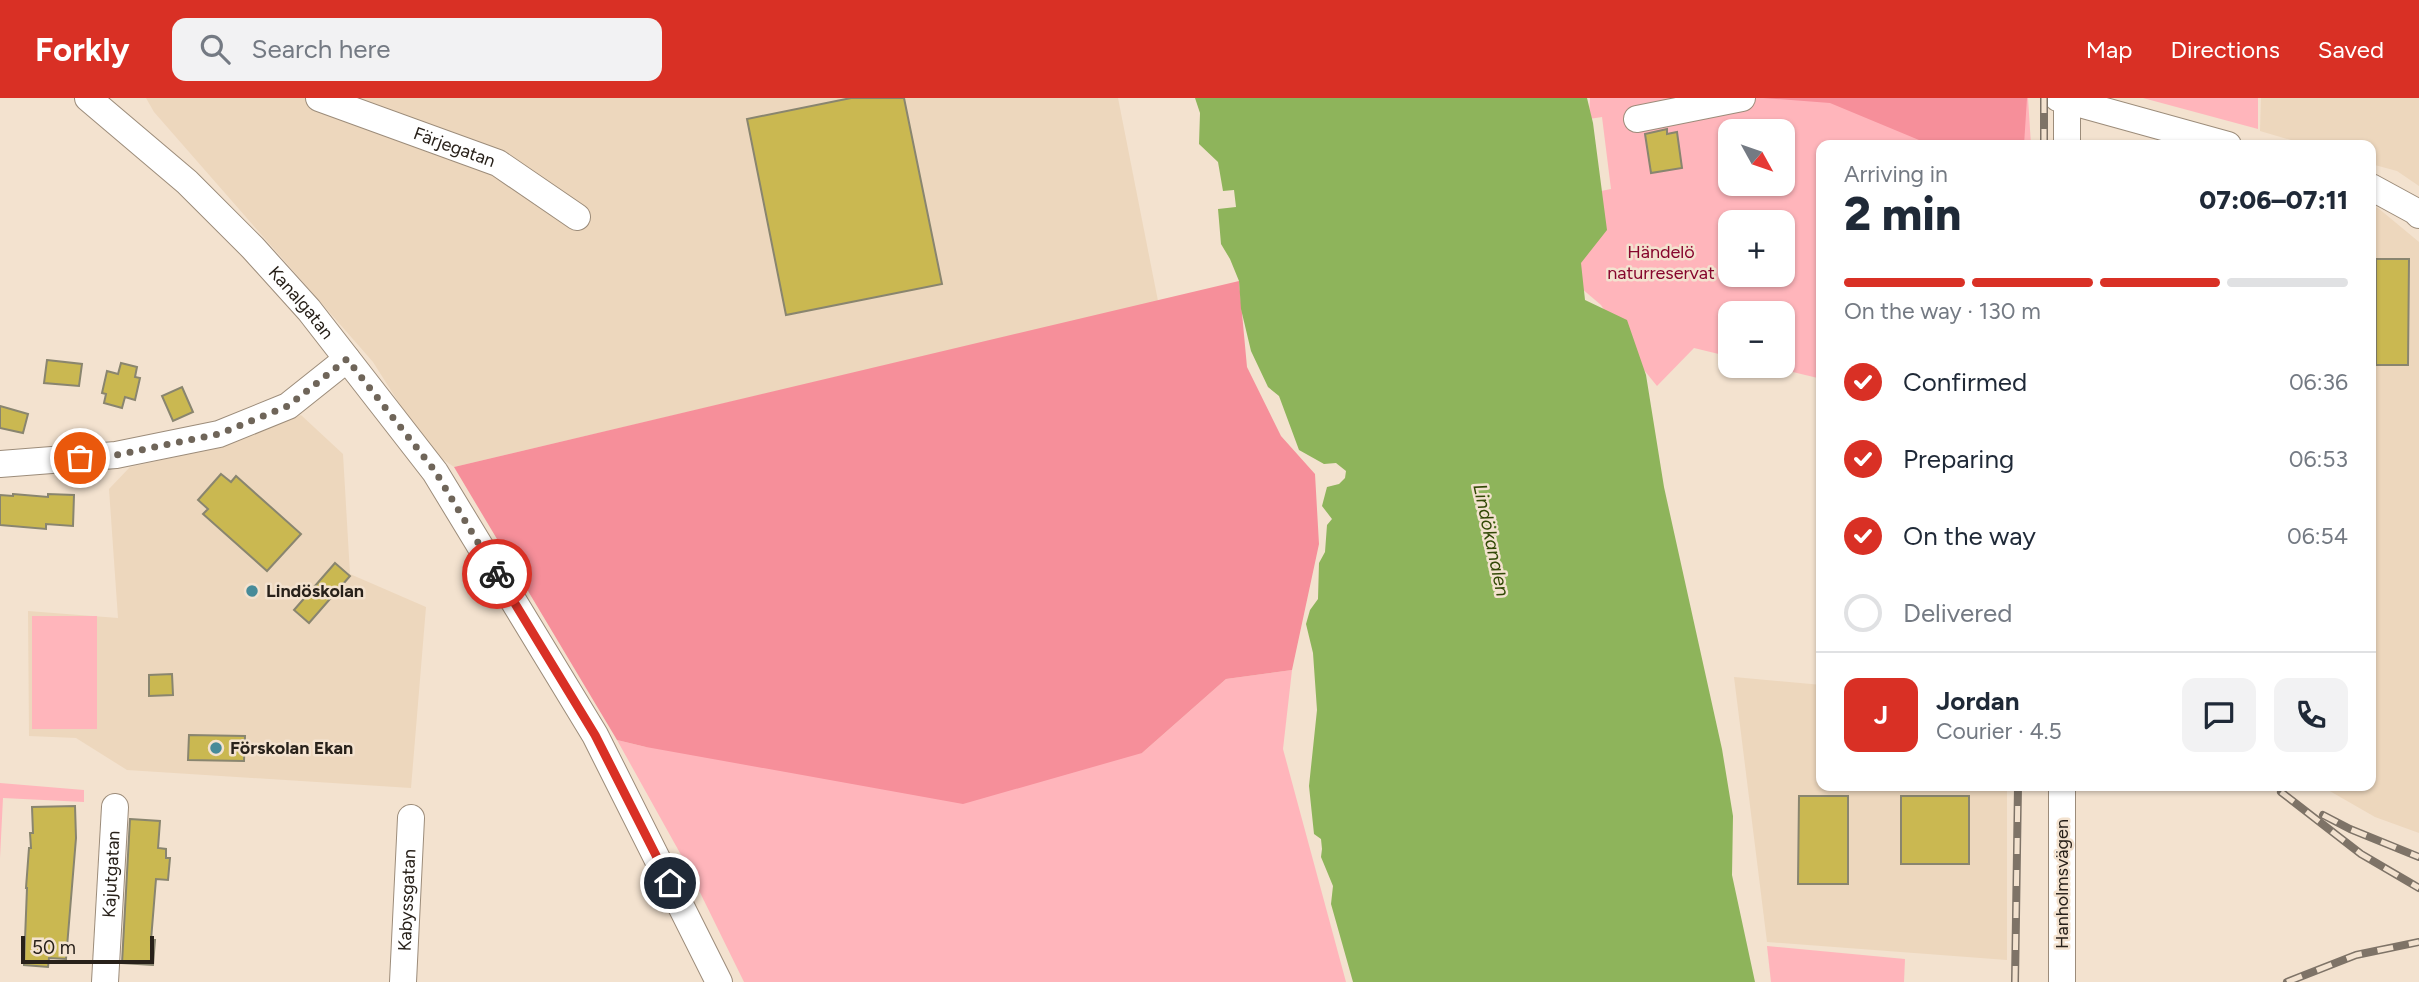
<!DOCTYPE html>
<meta charset="utf-8">
<style>
:root{--surface:#fff;--page:#f2f2f3;--text:#1f2937;--muted:#747a83;--line:#e0e1e3;--accent:#d93025}
body{margin:0;font-family:Figtree,sans-serif;background:var(--page);color:var(--text);height:100vh;display:flex;flex-direction:column;font-size:26px;white-space:nowrap}
*{box-sizing:border-box;margin:0}
p{font-size:23px;color:var(--muted)}
.icon{flex:none;width:38px;height:38px;fill:none;stroke:currentColor;stroke-width:2;stroke-linecap:round;stroke-linejoin:round}
.map{position:relative;flex:1;overflow:hidden}
.panel{position:absolute;left:1816px;top:42px;width:560px;height:651px;display:flex;flex-direction:column;background:var(--surface);border-radius:14px;box-shadow:0 2px 5px #0004}
.panel>*{flex:none}
.needle{width:46px;rotate:130deg}
.tools{position:absolute;left:1718px;top:21px;display:grid;gap:14px}
.tools a{display:grid;place-items:center;width:77px;height:77px;border-radius:14px;background:var(--surface);box-shadow:0 2px 5px #0004;font-size:35px}
.scale{position:absolute;left:21px;bottom:18px;width:133px;box-sizing:border-box;padding-left:7px;border:4px solid #28211a;border-top:0;font-size:19px;line-height:24px;white-space:nowrap;color:#28211a;-webkit-text-stroke:5px #f3e2cf;paint-order:stroke}
.pin{position:absolute;display:grid;place-items:center;width:60px;height:60px;color:#fff;margin:-30px;border:4px solid #fff;border-radius:50%;box-shadow:0 2px 7px #0007}
.courier{position:absolute;display:grid;place-items:center;width:70px;height:70px;margin:-35px;border:5px solid #d93025;border-radius:50%;background:#fff;color:#222;box-shadow:0 2px 9px #0007}
.overview em{font-style:normal;font-weight:800}
.overview div{display:flex;flex-direction:column-reverse}
.overview{display:flex;align-items:center;justify-content:space-between;height:119px;padding:0 28px}
h1{font-size:46px;font-weight:800;line-height:52px}
.bar{display:grid;grid-template-columns:repeat(4,1fr);gap:10px 7px;align-content:center;height:84px;padding:0 28px}
.bar i{height:9px;border-radius:5px;background:var(--line)}
.bar .current{background:var(--accent)}
.bar p{grid-column:span 4}
.line{display:flex;align-items:center;gap:18px;padding:0 28px;border-top:2px solid var(--line)}
.line div{flex:1}
.round{display:grid;place-items:center;flex:none;width:74px;height:74px;border-radius:14px;background:var(--page)}
ol{padding:0 28px;list-style:none}
li{display:flex;align-items:center;gap:21px;height:77px}
li p{margin-inline-start:auto}
li .icon{padding:7px;border-radius:50%;background:var(--accent);color:#fff;stroke-width:4}
li:last-child{color:var(--muted)}
li i{width:38px;height:38px;border:4px solid var(--line);border-radius:50%}
header{display:flex;align-items:center;gap:42px;box-sizing:border-box;height:98px;padding:0 35px;background:var(--accent);color:#fff}
header strong{font-size:33px}
nav{display:flex;gap:38px;margin-inline-start:auto;font-size:24px}
.search{width:490px;height:63px;background:var(--page);display:flex;align-items:center;gap:18px;box-sizing:border-box;padding:0 24px;border-radius:14px;color:var(--muted);font-size:26px}
.map>svg:first-child{display:block}
.built{fill:#edd7bd}
.green{fill:#ffb5bb;fill-rule:evenodd}
.forest{fill:#f68f9a}
.water{fill:#8eb45b}
.building{fill:#cab851;stroke:#89856f;stroke-width:2}
.lines{fill:none;stroke-linecap:round;stroke-linejoin:round}
.minor-casing{stroke:#9c8c7a;stroke-width:28}
.minor{stroke:#fff;stroke-width:26}
.rail-casing{stroke:#7e7367;stroke-width:8}
.rail{stroke:#f3e2cf;stroke-width:5;stroke-dasharray:16;stroke-linecap:butt}
.done{stroke:#6f6559;stroke-width:7;stroke-dasharray:0 12.6}
.route{stroke:#d93025;stroke-width:9}
.poi-dot{fill:#478b99;stroke:#f3e2cf;stroke-width:2.5}
.labels{text-anchor:middle;stroke-width:5;stroke-linejoin:round;paint-order:stroke}
.street-label{font-size:18px;fill:#28211a;stroke:#f3e2cf}
.park-label{font-size:18px;fill:#86062d;stroke:#f3e2cf}
.poi-label{font-size:18px;font-weight:bold;fill:#28211a;stroke:#f3e2cf;text-anchor:start}
.water-label{font-size:19px;font-style:italic;fill:#324906;stroke:#f3e2cf}
</style>
<header>
<strong>Forkly</strong>
<div class="search"><svg class="icon" aria-label="search" viewBox="0 0 24 24"><circle cx="10" cy="10" r="6"/><path d="M15 15l6 6"/></svg>Search here</div>
<nav><a>Map</a><a>Directions</a><a>Saved</a></nav>
</header>
<div class="map">
<svg width="2419" height="884" viewBox="0 0 2419 884">
<rect width="100%" height="100%" fill="#f3e2cf"/>
<g class="built">
<path d="M 146,0 L 1118,0 L 1158,203 L 454,369 L 428,351 L 373,264 L 154,14 Z"/>
<path d="M 2261,0 L 2419,0 L 2419,88 L 2397,73 L 2371,66 L 2371,47 L 2308,47 L 2260,33 Z"/>
<path d="M 2371,108 L 2378,110 L 2419,144 L 2419,735 L 2375,719 L 2321,688 L 2371,688 Z"/>
<path d="M 301,317 L 343,356 L 350,476 L 426,509 L 411,690 L 127,672 L 76,640 L 29,638 L 28,513 L 118,520 L 109,391 L 130,369 L 197,354 L 249,337 Z"/>
<path d="M 1734,579 L 1822,587 L 1822,688 L 2007,688 L 2007,862 L 1767,844 Z"/>
</g>
<g class="green">
<path d="M 1590,0 L 2028,0 L 2031,47 L 1822,47 L 1822,281 L 1767,268 L 1783,268 L 1783,215 L 1731,215 L 1731,259 L 1694,250 L 1657,288 L 1635,261 L 1601,207 L 1574,184 L 1601,93 L 1611,91 L 1602,19 L 1589,21 ZM 1731,33 L 1783,33 L 1783,86 L 1731,86 ZM 1731,124 L 1783,124 L 1783,177 L 1731,177 Z"/>
<path d="M 2143,0 L 2258,0 L 2258,31 Z"/>
<rect x="32" y="518" width="65" height="113"/>
<path d="M 1292,572 L 1283,651 L 1346,884 L 744,884 L 685,764 L 617,642 L 646,649 L 1142,655 L 1226,581 Z"/>
<path d="M 0,685 L 84,692 L 84,704 L 3,700 L 0,760 Z"/>
<path d="M 1767,848 L 1905,861 L 1904,884 L 1771,884 Z"/>
</g>
<g class="forest">
<path d="M 1763,0 L 2027,0 L 2024,47 L 1931,47 L 1830,5 Z"/>
<path d="M 1239,183 L 1247,269 L 1281,338 L 1315,376 L 1319,446 L 1292,572 L 1226,581 L 1142,655 L 963,706 L 646,649 L 617,642 L 454,369 Z"/>
</g>
<path class="water" d="M 1195,0 L 1587,0 L 1593,25 L 1607,132 L 1581,165 L 1585,202 L 1627,222 L 1646,277 L 1664,389 L 1722,651 L 1733,718 L 1732,777 L 1755,884 L 1353,884 L 1331,806 L 1333,788 L 1321,759 L 1322,751 L 1321,741 L 1314,736 L 1309,688 L 1317,612 L 1313,555 L 1306,526 L 1310,512 L 1318,501 L 1319,465 L 1325,454 L 1327,427 L 1332,421 L 1322,408 L 1327,389 L 1339,386 L 1345,380 L 1346,373 L 1336,365 L 1324,366 L 1299,352 L 1279,298 L 1268,289 L 1251,253 L 1241,211 L 1239,183 L 1230,161 L 1221,146 L 1218,111 L 1236,109 L 1234,92 L 1223,93 L 1218,64 L 1199,46 L 1200,15 Z"/>
<g class="building">
<path d="M 851,0 L 904,0 L 942,186 L 786,217 L 747,21 Z"/>
<path d="M 1667,31 L 1667,36 L 1677,34 L 1682,70 L 1651,75 L 1645,36 Z"/>
<path d="M 2376,161 L 2409,161 L 2408,267 L 2376,267 Z"/>
<path d="M 47,262 L 82,266 L 79,288 L 44,285 Z"/>
<path d="M 121,265 L 137,269 L 135,279 L 140,280 L 135,302 L 125,299 L 122,310 L 104,305 L 106,296 L 102,295 L 107,273 L 118,276 Z"/>
<path d="M 182,289 L 193,314 L 173,323 L 162,298 Z"/>
<path d="M 0,308 L 28,316 L 23,335 L 0,330 Z"/>
<path d="M 221,376 L 231,384 L 236,378 L 301,436 L 267,473 L 203,416 L 208,411 L 198,402 Z"/>
<path d="M 13,396 L 48,399 L 48,396 L 74,397 L 73,428 L 46,426 L 46,431 L 0,427 L 0,397 L 13,398 Z"/>
<path d="M 335,465 L 350,478 L 309,525 L 294,512 Z"/>
<path d="M 172,576 L 173,597 L 149,598 L 149,577 Z"/>
<path d="M 189,637 L 245,638 L 244,663 L 188,662 Z"/>
<path d="M 1799,698 L 1848,698 L 1848,786 L 1798,786 Z"/>
<rect x="1901" y="698" width="68" height="68"/>
<path d="M 75,708 L 76,740 L 66,861 L 49,860 L 48,869 L 24,867 L 27,790 L 26,790 L 29,750 L 31,750 L 30,735 L 33,735 L 32,709 Z"/>
<path d="M 130,721 L 160,723 L 158,750 L 166,751 L 166,760 L 170,760 L 168,782 L 156,781 L 151,842 L 155,842 L 153,867 L 122,865 Z"/>
</g>
<g class="lines">
<g class="minor-casing">
<g id="minor">
<path id="s1" d="M 88,0 L 187,84 L 253,150 L 309,212 L 435,374 L 595,637 L 719,884"/>
<path id="s2" d="M 319,0 L 498,65 L 577,119"/>
<path d="M 2058,0 L 2228,47"/>
<path d="M 1637,21 L 1742,0"/>
<path d="M 2067,47 L 2067,0"/>
<path d="M 2371,89 L 2415,113 L 2419,117"/>
<path d="M 0,366 L 116,357 L 219,336 L 288,308 L 347,261"/>
<path d="M 2062,688 L 2062,884"/>
<path id="s3" d="M 105,884 L 115,709"/>
<path id="s4" d="M 403,884 L 411,720"/>
</g>
</g>
<use href="#minor" class="minor"/>
<g class="rail-casing">
<g id="rail">
<path d="M 2044,47 L 2044,0"/>
<path d="M 2281,694 L 2361,756 L 2419,790"/>
<path d="M 2323,717 L 2350,731 L 2419,759"/>
<path d="M 2015,884 L 2018,688"/>
<path d="M 2287,884 L 2356,857 L 2419,844"/>
</g>
</g>
<use href="#rail" class="rail"/>
</g>
<g class="lines">
<path class="done" d="M 80,360 L 116,357 L 219,336 L 288,308 L 347,261 L 435,373 L 497,476"/>
<path class="route" d="M 497,476 L 595,637 L 670,785"/>
</g>
<g class="poi-dot">
<circle cx="252" cy="493" r="7"/>
<circle cx="216" cy="650" r="7"/>
</g>
<g class="labels">
<g class="street-label">
<text dy="6" stroke="none"><textPath href="#s2" startOffset="144">Färjegatan</textPath></text>
<text dy="6" stroke="none"><textPath href="#s1" startOffset="296">Kanalgatan</textPath></text>
<text dy="6" stroke="none"><textPath href="#s3" startOffset="108">Kajutgatan</textPath></text>
<text transform="translate(2062 786) rotate(-90)" y="6">Hanholmsvägen</text>
<text dy="6" stroke="none"><textPath href="#s4" startOffset="82">Kabyssgatan</textPath></text>
</g>
<g class="park-label">
<text x="1661" y="160">Händelö<tspan x="1661" dy="21">naturreservat</tspan></text>
</g>
<g class="poi-label">
<text x="266" y="499">Lindöskolan</text>
<text x="230" y="656">Förskolan Ekan</text>
</g>
<g class="water-label">
<text transform="translate(1492 442) rotate(78)" y="7">Lindökanalen</text>
</g>
</g>
</svg>
<div class="tools">
<a><svg class="needle" viewBox="-14 -14 28 28"><path d="M0-13l5 13h-10z" fill="#e53935"/><path d="M0 13l5-13h-10z" fill="#747a83"/></svg></a>
<a>+</a>
<a>−</a>
</div>
<div class="scale">50 m</div>
<div class="pin" style="left:80px;top:360px;background:#ea580c"><svg class="icon" aria-label="bag" viewBox="0 0 24 24"><path d="M5 8h14l-1 12H6zM9 8a3 3 0 0 1 6 0"/></svg></div>
<div class="pin" style="left:670px;top:785px;background:#1f2937"><svg class="icon" aria-label="home" viewBox="0 0 24 24"><path d="M3 11l9-7 9 7M6 9v11h12V9"/></svg></div>
<div class="courier" style="left:497px;top:476px"><svg class="icon" aria-label="bike" viewBox="0 0 24 24"><circle cx="6" cy="16" r="4"/><circle cx="18" cy="16" r="4"/><path d="M6 16l4-8h5l3 8M10 8l3 8H6M13 5h3"/></svg></div>
<section class="panel">
<div class="overview"><div><h1>2 min</h1><p>Arriving in</p></div><em>07:06–07:11</em></div>
<div class="bar"><i class="current"></i><i class="current"></i><i class="current"></i><i></i><p>On the way · 130 m</p></div>
<ol>
<li><svg class="icon" aria-label="check" viewBox="0 0 24 24"><path d="M5 12l5 5 9-10"/></svg>Confirmed<p>06:36</p></li>
<li><svg class="icon" aria-label="check" viewBox="0 0 24 24"><path d="M5 12l5 5 9-10"/></svg>Preparing<p>06:53</p></li>
<li><svg class="icon" aria-label="check" viewBox="0 0 24 24"><path d="M5 12l5 5 9-10"/></svg>On the way<p>06:54</p></li>
<li><i></i>Delivered</li>
</ol>
<div class="line" style="height:126px"><b class="round" style="background:var(--accent);color:#fff">J</b><div><b>Jordan</b><p>Courier · 4.5</p></div><a class="round"><svg class="icon" aria-label="chat" viewBox="0 0 24 24"><path d="M4 5h16v11H9l-5 4z"/></svg></a><a class="round"><svg class="icon" aria-label="phone" viewBox="0 0 24 24"><path d="M5 4h4l2 5-3 2q2 4 5 5l2-3 5 2v4C11 20 4 13 5 4z"/></svg></a></div>
</section>
</div>
